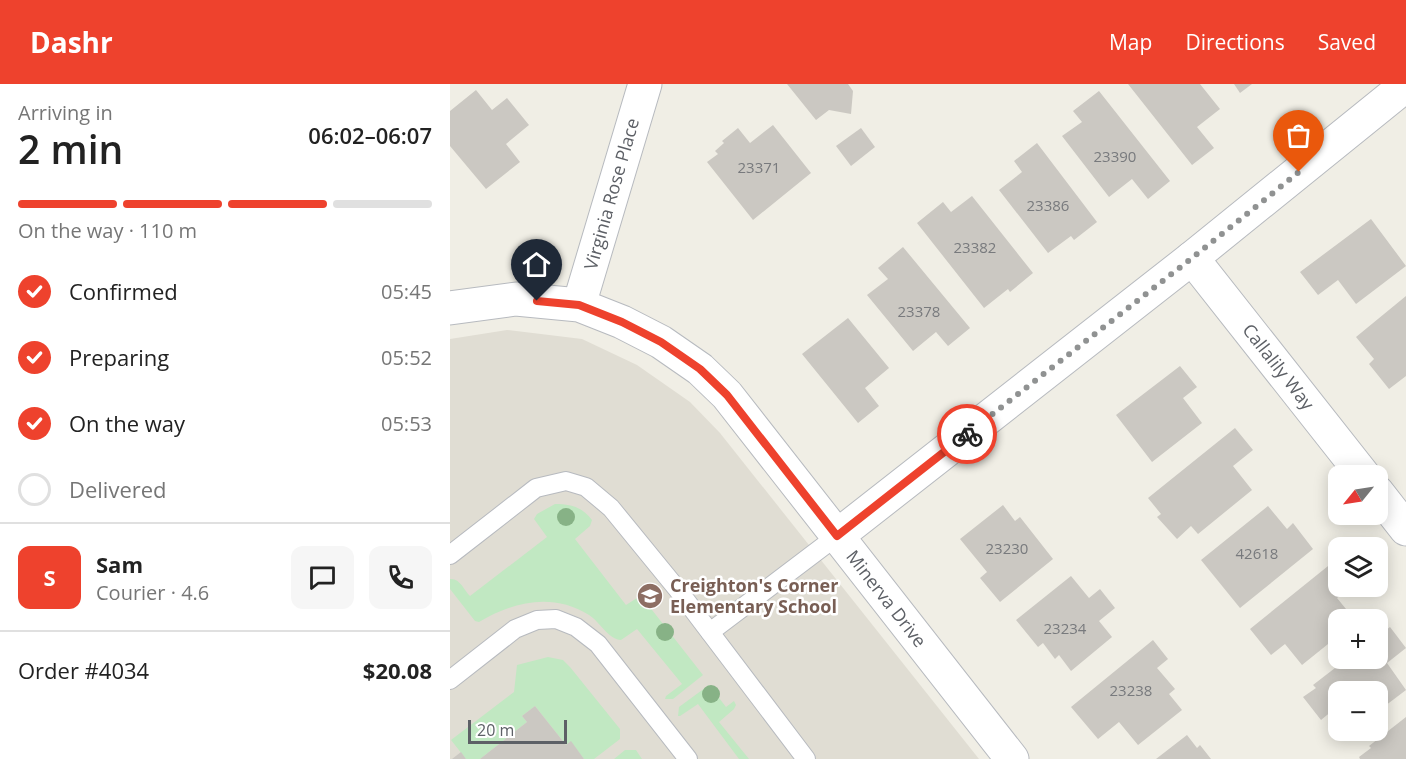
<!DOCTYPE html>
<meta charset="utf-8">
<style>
:root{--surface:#fff;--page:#f6f6f6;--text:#222;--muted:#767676;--line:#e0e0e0;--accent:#ee422d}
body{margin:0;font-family:"Open Sans",sans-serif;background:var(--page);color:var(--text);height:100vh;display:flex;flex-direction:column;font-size:22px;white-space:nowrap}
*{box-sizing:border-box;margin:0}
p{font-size:20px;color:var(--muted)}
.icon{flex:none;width:33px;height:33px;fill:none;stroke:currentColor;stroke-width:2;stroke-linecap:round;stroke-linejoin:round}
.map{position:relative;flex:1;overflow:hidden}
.drawer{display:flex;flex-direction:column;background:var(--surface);width:450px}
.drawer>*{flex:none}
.needle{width:39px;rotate:240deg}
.controls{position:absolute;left:878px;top:381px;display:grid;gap:12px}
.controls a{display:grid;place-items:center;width:60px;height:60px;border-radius:12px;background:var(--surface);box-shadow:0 3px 15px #0003;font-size:30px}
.scale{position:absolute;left:18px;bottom:15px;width:99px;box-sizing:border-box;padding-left:6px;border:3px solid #5d6066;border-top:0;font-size:16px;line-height:21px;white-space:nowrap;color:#5d6066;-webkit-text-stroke:4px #fff;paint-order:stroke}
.pin{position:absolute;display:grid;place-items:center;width:51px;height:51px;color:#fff;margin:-62px -26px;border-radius:50% 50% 50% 0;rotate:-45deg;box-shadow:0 0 6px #0007}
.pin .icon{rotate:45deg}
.courier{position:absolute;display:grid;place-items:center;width:60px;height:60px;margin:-30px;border:4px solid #ee422d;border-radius:50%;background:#fff;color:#222;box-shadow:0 2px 8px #0007}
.head em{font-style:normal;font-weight:600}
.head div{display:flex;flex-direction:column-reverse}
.head{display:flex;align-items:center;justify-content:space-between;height:102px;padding:0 18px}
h1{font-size:39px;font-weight:600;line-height:45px}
.bar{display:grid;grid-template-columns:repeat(4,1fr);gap:9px 6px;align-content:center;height:72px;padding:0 18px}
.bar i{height:8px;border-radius:4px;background:var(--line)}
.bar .active{background:var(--accent)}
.bar p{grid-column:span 4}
.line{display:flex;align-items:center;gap:15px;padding:0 18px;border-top:2px solid var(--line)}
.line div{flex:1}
.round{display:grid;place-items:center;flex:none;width:63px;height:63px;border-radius:12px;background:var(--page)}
ol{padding:0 18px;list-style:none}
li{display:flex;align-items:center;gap:18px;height:66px}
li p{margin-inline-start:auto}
li .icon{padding:6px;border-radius:50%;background:var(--accent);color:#fff;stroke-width:4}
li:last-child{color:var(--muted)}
li i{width:33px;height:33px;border:3px solid var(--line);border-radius:50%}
header{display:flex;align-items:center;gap:36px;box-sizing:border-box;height:84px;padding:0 30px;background:var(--accent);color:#fff}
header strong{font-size:28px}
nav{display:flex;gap:33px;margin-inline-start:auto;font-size:21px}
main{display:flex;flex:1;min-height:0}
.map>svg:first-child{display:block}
.education{fill:#e0ddd3}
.green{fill:#c1e8c2}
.building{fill:#cbc8c2}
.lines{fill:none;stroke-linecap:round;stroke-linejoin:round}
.service-casing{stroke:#b7babf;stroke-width:20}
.minor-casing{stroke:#b7babf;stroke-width:35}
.service{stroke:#fff;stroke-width:18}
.minor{stroke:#fff;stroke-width:33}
.tree{fill:#87b286}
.done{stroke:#909292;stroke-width:6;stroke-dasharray:0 10.8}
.route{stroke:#ee422d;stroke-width:8}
.labels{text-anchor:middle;stroke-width:5;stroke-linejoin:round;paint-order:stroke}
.number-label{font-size:15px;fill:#787a7d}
.street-label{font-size:18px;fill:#5d6066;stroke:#fff}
.education-label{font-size:18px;font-weight:bold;fill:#785e54;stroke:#fff;text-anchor:start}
</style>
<header>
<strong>Dashr</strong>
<nav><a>Map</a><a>Directions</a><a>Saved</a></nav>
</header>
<main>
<section class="drawer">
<div class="head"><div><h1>2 min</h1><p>Arriving in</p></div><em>06:02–06:07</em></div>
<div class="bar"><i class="active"></i><i class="active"></i><i class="active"></i><i></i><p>On the way · 110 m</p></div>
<ol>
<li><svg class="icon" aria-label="check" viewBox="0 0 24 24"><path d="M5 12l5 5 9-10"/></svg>Confirmed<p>05:45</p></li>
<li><svg class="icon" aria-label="check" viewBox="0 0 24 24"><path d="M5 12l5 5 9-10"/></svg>Preparing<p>05:52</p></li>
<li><svg class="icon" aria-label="check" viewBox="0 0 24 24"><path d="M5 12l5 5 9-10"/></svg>On the way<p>05:53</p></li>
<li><i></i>Delivered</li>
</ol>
<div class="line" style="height:108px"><b class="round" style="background:var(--accent);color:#fff">S</b><div><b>Sam</b><p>Courier · 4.6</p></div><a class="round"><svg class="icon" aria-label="chat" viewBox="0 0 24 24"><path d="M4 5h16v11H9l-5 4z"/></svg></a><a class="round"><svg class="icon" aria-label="phone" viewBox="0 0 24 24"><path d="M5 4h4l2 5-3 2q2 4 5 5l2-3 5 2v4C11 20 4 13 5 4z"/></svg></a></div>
<div class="line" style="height:78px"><div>Order #4034</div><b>$20.08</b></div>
</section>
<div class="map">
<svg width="956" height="675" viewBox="0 0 956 675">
<rect width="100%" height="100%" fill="#f0eee5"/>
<path class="education" d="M 57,246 L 132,255 L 187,281 L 240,318 L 270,349 L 529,675 L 0,675 L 0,255 Z"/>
<g class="green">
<path d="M 105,420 C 121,420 132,423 142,436 L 140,442 L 125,455 L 176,521 L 198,507 L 201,513 L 195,517 L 253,591 L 223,615 L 215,615 L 216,612 L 232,600 L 187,545 L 171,556 C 158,555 150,538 139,531 C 102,508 63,518 29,538 L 25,537 L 0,505 L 0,495 C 10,494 14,506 20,512 L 97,453 L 84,435 L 87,430 Z"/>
<path d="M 98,573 L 113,576 L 120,583 L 170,645 L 170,655 L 144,675 L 134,675 L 121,658 L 116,661 L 85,622 L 72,632 L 77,638 L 30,675 L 16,675 L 1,656 L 64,608 L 67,581 Z"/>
<path d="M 259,601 L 276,623 L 284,617 L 286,621 L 284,625 L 269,638 L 299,675 L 289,675 L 248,620 L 230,632 L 228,632 L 229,623 Z"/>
<path d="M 175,666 L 186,666 L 192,675 L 164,675 Z"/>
</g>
<g class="building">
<path d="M 337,0 L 398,0 L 403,7 L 401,30 L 379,26 L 366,36 Z"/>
<path d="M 678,0 L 750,0 L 770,25 L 747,43 L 764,64 L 742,81 Z"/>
<path d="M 784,0 L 802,0 L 790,9 Z"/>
<path d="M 26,6 L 42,26 L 57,14 L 79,41 L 56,60 L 70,78 L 36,105 L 0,62 L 0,27 Z"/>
<path d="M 649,7 L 720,97 L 698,115 L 682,95 L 659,113 L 612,52 L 632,38 L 623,27 Z"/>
<path d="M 323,41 L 361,89 L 303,136 L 257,78 L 268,70 L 265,67 L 274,59 L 272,57 L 288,44 L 300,59 Z"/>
<path d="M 411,44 L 425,63 L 401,82 L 386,62 Z"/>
<path d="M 587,59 L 647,138 L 624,156 L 621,152 L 598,169 L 549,106 L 572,88 L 564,77 Z"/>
<path d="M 522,112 L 583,189 L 560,208 L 558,205 L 534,224 L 467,139 L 493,118 L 501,128 Z"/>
<path d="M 921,135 L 956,182 L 906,220 L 888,196 L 868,211 L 850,188 Z"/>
<path d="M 453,163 L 520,244 L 498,262 L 486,248 L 463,267 L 417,211 L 438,195 L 428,184 Z"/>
<path d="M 956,212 L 956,292 L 939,305 L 919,280 L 924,275 L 906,253 Z"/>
<path d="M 398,234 L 439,284 L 415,304 L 429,322 L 408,339 L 352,270 Z"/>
<path d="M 730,282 L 747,303 L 733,314 L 752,339 L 702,378 L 666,331 Z"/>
<path d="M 785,344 L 803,366 L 783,382 L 802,406 L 748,450 L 741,442 L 727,455 L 707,433 L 711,430 L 698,414 Z"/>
<path d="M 553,421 L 565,437 L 570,433 L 603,475 L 550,518 L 530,494 L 537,488 L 510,455 Z"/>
<path d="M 818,422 L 837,445 L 843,439 L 863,465 L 790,524 L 751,476 Z"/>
<path d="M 888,474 L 888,502 L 901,502 L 887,514 L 905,536 L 888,536 L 888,552 L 852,581 L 835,560 L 821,571 L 800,545 Z"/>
<path d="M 621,492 L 639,514 L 650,505 L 665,524 L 649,537 L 662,553 L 621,587 L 609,571 L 605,575 L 593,559 L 588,563 L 566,536 Z"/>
<path d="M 940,543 L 956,564 L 937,579 L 956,606 L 927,628 L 927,608 L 888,608 L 888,633 L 883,626 L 871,636 L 853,613 L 866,604 L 863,601 L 898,574 L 927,574 L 927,553 Z"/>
<path d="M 703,556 L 718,575 L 707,584 L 725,605 L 719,610 L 732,626 L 688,661 L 669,638 L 648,655 L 621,623 Z"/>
<path d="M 85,622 L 116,661 L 121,657 L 134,675 L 30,675 L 77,638 L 72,632 Z"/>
<path d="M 956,633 L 956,675 L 910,675 L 909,673 L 921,664 L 919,662 Z"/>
<path d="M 737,651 L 747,664 L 750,661 L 761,675 L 706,675 Z"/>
<path d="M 11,668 L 16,675 L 2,675 Z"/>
</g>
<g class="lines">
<g class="service-casing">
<g id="service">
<path d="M 0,471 L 86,404 L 116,397 L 136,403 L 161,424 L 228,506 L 356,675"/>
<path d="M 260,548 L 387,452"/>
<path d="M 0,596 L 65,545 L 87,536 L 106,535 L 126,543 L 148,560 L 238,675"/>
</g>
</g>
<g class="minor-casing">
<g id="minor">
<path d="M 742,174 L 914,392"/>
<path d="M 129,221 L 195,0"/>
<path d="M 0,224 L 66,215 L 129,221 L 172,238 L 211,258 L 250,285 L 277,311 L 562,675"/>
<path d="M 927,408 L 956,445"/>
<path d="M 387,452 L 742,174 L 956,1"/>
</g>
</g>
<use href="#service" class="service"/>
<use href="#minor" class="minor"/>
</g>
<g class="tree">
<circle cx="116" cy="433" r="9"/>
<circle cx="215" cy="548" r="9"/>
<circle cx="261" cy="610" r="9"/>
</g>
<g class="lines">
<path class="done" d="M 517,350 L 742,174 L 849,88"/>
<path class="route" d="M 87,217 L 129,221 L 172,238 L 211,258 L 250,285 L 277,311 L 387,452 L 517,350"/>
</g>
<defs>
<g id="school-disc" transform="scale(1.35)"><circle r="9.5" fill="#8d6e63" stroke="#fff"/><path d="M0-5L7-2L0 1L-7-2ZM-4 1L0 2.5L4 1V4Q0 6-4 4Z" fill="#fff"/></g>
</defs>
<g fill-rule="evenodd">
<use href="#school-disc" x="200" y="512"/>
</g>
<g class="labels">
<g class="number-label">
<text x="665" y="78">23390</text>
<text x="309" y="89">23371</text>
<text x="598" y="127">23386</text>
<text x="525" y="169">23382</text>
<text x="469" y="233">23378</text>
<text x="557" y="470">23230</text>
<text x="807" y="475">42618</text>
<text x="615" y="550">23234</text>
<text x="681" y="612">23238</text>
</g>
<g class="street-label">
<text transform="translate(162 110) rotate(-74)" y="6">Virginia Rose Place</text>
<text transform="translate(828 283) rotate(52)" y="6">Callalily Way</text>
<text transform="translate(436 515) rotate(52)" y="6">Minerva Drive</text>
</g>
<g class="education-label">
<text x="220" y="508">Creighton's Corner<tspan x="220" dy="21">Elementary School</tspan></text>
</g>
</g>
</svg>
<div class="controls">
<a><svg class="needle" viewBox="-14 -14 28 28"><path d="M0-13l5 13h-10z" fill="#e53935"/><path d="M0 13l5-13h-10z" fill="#767676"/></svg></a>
<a><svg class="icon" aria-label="layers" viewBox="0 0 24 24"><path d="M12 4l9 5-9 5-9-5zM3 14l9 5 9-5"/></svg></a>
<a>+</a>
<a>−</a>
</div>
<div class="scale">20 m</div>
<div class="pin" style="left:849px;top:88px;background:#ea580c"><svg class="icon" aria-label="bag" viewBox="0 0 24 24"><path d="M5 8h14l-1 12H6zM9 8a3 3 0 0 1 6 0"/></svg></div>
<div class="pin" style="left:87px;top:217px;background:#1f2937"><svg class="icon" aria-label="home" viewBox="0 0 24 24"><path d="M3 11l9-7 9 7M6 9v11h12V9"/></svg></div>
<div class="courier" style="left:517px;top:350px"><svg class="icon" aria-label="bike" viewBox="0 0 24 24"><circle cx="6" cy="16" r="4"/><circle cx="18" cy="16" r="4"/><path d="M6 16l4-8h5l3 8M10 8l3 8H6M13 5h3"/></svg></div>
</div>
</main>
